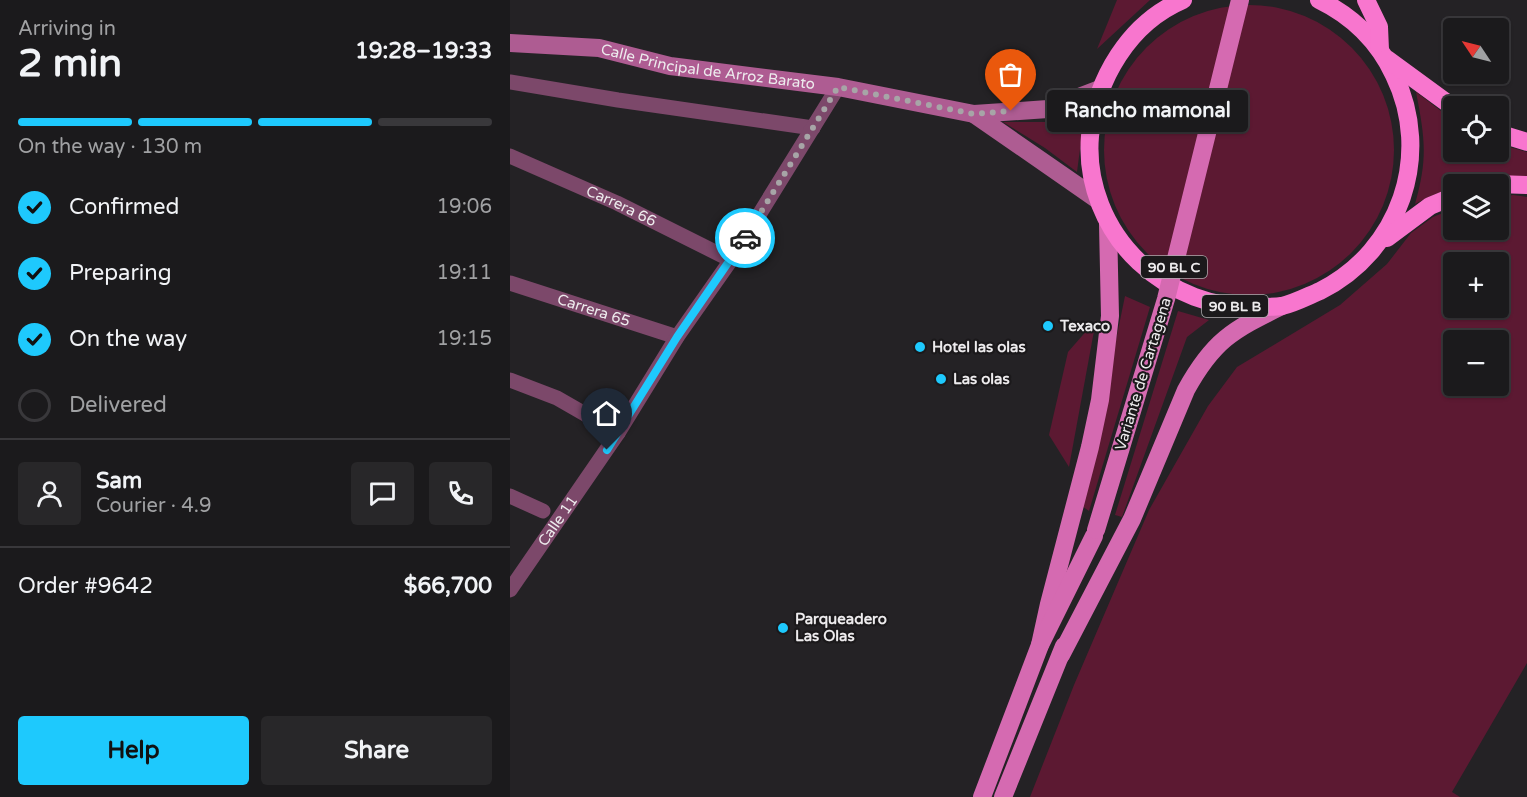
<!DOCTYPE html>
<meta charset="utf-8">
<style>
:root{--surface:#1b1a1c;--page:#282729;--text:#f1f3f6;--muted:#a0a1a3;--line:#39383b;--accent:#1ec9fd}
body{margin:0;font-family:"Varela Round",sans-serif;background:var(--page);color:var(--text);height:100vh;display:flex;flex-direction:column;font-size:22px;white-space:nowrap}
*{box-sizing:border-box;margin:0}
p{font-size:20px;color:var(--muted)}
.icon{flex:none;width:33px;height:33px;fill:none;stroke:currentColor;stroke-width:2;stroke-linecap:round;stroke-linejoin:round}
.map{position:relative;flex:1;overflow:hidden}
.sheet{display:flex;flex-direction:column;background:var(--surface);width:510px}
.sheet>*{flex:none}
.needle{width:39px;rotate:305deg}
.controls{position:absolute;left:933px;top:18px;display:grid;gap:12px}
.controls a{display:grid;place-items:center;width:66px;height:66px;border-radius:6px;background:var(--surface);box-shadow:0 2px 4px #0004,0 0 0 2px var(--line);font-size:30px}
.pin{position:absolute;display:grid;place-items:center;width:51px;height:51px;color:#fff;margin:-62px -26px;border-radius:50% 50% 50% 0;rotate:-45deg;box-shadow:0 0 6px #0007}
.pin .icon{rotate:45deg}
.courier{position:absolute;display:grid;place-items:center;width:60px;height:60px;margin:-30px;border:4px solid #1ec9fd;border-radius:50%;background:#fff;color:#222;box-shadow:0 2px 8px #0007}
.bubble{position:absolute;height:42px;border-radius:6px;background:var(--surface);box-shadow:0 2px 4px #0004,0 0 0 2px var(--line);font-size:20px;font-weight:700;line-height:42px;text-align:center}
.head em{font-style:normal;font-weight:700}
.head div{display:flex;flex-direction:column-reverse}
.head{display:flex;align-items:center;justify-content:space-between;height:102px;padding:0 18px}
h1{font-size:39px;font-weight:700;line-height:45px}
.bar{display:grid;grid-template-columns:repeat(4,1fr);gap:9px 6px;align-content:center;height:72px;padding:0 18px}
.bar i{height:8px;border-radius:4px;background:var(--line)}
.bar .current{background:var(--accent)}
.bar p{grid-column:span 4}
.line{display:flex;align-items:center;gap:15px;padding:0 18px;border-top:2px solid var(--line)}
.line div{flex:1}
.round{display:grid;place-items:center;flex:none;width:63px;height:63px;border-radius:6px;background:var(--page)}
ol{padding:0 18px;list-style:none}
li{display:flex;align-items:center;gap:18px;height:66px}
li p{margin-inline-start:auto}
li .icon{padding:6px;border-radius:50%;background:var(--accent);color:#111;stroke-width:4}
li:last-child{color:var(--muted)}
li i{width:33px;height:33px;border:3px solid var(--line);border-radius:50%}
.primary-button{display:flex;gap:12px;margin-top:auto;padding:12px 18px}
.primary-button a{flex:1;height:69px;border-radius:6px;background:var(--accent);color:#111;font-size:24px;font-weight:700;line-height:69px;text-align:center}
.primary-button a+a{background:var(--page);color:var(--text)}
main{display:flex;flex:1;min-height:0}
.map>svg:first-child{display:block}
.green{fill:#5c1932;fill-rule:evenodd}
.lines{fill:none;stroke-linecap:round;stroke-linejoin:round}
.street{stroke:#7c486a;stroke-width:15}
.secondary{stroke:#ae5c92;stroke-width:18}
.primary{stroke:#d56ab1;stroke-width:18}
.highway{stroke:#f876ce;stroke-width:18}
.primary-bridge{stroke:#d56ab1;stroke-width:18}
.done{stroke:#a7a5a7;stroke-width:6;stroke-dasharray:0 10.8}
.route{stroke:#1ec9fd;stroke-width:8}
.poi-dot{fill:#1ec9fd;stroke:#1b191b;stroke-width:2}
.labels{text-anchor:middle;stroke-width:4.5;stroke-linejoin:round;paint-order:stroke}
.shield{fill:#1b191b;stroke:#aeacae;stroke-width:1.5}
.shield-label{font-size:14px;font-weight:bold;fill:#edebed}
.street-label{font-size:15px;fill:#edebed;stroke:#1b191b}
.poi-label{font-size:15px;font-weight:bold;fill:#edebed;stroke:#1b191b;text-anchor:start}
</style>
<main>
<section class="sheet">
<div class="head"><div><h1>2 min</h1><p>Arriving in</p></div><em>19:28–19:33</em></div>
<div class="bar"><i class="current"></i><i class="current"></i><i class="current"></i><i></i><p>On the way · 130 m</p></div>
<ol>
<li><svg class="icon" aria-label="check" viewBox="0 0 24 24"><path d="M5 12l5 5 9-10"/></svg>Confirmed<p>19:06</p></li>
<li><svg class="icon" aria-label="check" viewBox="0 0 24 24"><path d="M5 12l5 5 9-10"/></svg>Preparing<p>19:11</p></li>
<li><svg class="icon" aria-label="check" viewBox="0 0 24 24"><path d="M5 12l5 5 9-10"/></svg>On the way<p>19:15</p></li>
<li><i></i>Delivered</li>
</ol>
<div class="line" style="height:108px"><a class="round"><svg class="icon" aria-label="person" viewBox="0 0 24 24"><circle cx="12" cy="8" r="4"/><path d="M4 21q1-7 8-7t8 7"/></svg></a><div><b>Sam</b><p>Courier · 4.9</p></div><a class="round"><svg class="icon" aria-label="chat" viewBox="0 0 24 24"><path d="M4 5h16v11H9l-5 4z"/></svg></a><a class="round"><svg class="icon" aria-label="phone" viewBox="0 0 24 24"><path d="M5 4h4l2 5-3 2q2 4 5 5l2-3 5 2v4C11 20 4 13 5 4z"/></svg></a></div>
<div class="line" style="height:78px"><div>Order #9642</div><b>$66,700</b></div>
<div class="primary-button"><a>Help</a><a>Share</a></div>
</section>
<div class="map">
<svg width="1017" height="797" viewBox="0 0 1017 797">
<rect width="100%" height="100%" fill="#242225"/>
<g class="green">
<path d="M 607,0 L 640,0 L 587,49 Z"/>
<circle cx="739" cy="150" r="145"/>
<path d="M 906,92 L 943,120 L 944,152 L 988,152 L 989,144 L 1017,152 L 1017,180 C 974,175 942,184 905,204 C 918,158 915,138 906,92 Z"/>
<path d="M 575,111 L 567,172 L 535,148 L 493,122 L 542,122 Z"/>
<path d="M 1003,195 L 1017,197 L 1017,663 L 942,792 L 950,797 L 520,797 L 564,685 L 639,510 L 698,406 L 727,367 L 830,305 L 877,264 L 901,233 L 923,217 L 943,209 L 944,230 L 988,230 L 989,197 ZM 988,262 L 988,308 L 944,308 L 944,262 ZM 988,340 L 988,386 L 944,386 L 944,340 Z"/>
<path d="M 615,296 L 640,307 L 579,511 L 572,506 Z"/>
<path d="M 668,311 L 699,320 L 677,337 L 612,517 L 605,515 Z"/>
<path d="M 586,320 L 559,467 L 539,435 L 558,352 Z"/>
</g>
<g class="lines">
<g class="street">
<path d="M 0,82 L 108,100 L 303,128"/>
<path id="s1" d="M 0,156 L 107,203 L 221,260"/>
<path id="s2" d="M 0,283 L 167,337"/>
<path d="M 0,380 L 47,398 L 108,433"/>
<path d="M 0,496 L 33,511"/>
<path id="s3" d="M 0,590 L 108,433 L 167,337 L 221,260 L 328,87"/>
</g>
<g class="secondary">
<path id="s4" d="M 0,43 L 89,48 L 160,66 L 328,87 L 464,114 L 538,109 L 590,89"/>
<path d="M 464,114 L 588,200"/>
</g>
<g class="primary">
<path d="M 530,645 L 539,604 L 580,447 L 590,400 L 600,316 L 598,224"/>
<path d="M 551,655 L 622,519 L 676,390 C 703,341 722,330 772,306"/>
<path d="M 472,797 L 530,645 L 584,536"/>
<path d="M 493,797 L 554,646"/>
</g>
<g class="highway">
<path d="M 673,0 C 619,23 586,79 580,136 C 576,183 595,230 629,262 C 662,293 704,309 749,307 C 756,307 765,307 772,306 C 785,303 798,296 810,291 C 890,251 923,155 884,75 C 868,41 842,16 809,0"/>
<path d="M 856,0 L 869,27 L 870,50"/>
<path d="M 877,59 L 944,108"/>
<path d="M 988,133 L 1017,142"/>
<path d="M 987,184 L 1017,185"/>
<path d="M 877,238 L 920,206 L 944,196"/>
</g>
<path class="primary-bridge" d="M 586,530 L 656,299 L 730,0"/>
</g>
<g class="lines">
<path class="done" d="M 235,238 L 328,87 L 464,114 L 501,111"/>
<path class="route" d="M 97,450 L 167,337 L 235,238"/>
</g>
<g class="poi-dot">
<circle cx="538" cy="326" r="6"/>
<circle cx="410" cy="347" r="6"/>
<circle cx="431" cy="379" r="6"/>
<circle cx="273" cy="628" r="6"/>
</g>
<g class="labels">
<g class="shield">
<rect x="631" y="256" width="66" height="22" rx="4.5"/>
<rect x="692" y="295" width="66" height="22" rx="4.5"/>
</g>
<g class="shield-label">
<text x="664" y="272">90 BL C</text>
<text x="725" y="311">90 BL B</text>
</g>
<g class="street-label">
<text dy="5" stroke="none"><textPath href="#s4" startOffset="200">Calle Principal de Arroz Barato</textPath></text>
<text dy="5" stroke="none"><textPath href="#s1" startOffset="122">Carrera 66</textPath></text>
<text dy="5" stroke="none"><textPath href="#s2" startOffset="88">Carrera 65</textPath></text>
<text transform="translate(633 374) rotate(-73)" y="5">Variante de Cartagena</text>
<text dy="5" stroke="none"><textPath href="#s3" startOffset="84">Calle 11</textPath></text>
</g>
<g class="poi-label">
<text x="550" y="331">Texaco</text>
<text x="422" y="352">Hotel las olas</text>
<text x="443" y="384">Las olas</text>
<text x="285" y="624">Parqueadero<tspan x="285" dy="17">Las Olas</tspan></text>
</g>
</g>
</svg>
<div class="controls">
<a><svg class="needle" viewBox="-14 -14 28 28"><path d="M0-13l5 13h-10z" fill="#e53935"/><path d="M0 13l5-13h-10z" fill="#a0a1a3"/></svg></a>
<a><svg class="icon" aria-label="locate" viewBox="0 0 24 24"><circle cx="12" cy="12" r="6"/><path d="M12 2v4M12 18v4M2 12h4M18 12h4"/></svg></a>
<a><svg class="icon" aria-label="layers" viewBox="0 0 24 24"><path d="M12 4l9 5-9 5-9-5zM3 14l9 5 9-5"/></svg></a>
<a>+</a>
<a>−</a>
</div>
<div class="pin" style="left:501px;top:111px;background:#ea580c"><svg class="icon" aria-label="bag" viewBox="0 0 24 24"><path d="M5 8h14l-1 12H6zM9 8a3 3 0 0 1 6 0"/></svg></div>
<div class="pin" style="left:97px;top:450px;background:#1f2937"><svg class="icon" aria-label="home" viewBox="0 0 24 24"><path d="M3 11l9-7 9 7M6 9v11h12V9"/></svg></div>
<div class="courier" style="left:235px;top:238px"><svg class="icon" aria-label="car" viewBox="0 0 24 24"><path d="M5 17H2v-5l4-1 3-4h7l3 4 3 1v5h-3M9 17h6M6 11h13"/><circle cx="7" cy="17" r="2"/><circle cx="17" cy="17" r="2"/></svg></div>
<div class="bubble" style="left:537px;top:90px;width:201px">Rancho mamonal</div>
</div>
</main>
